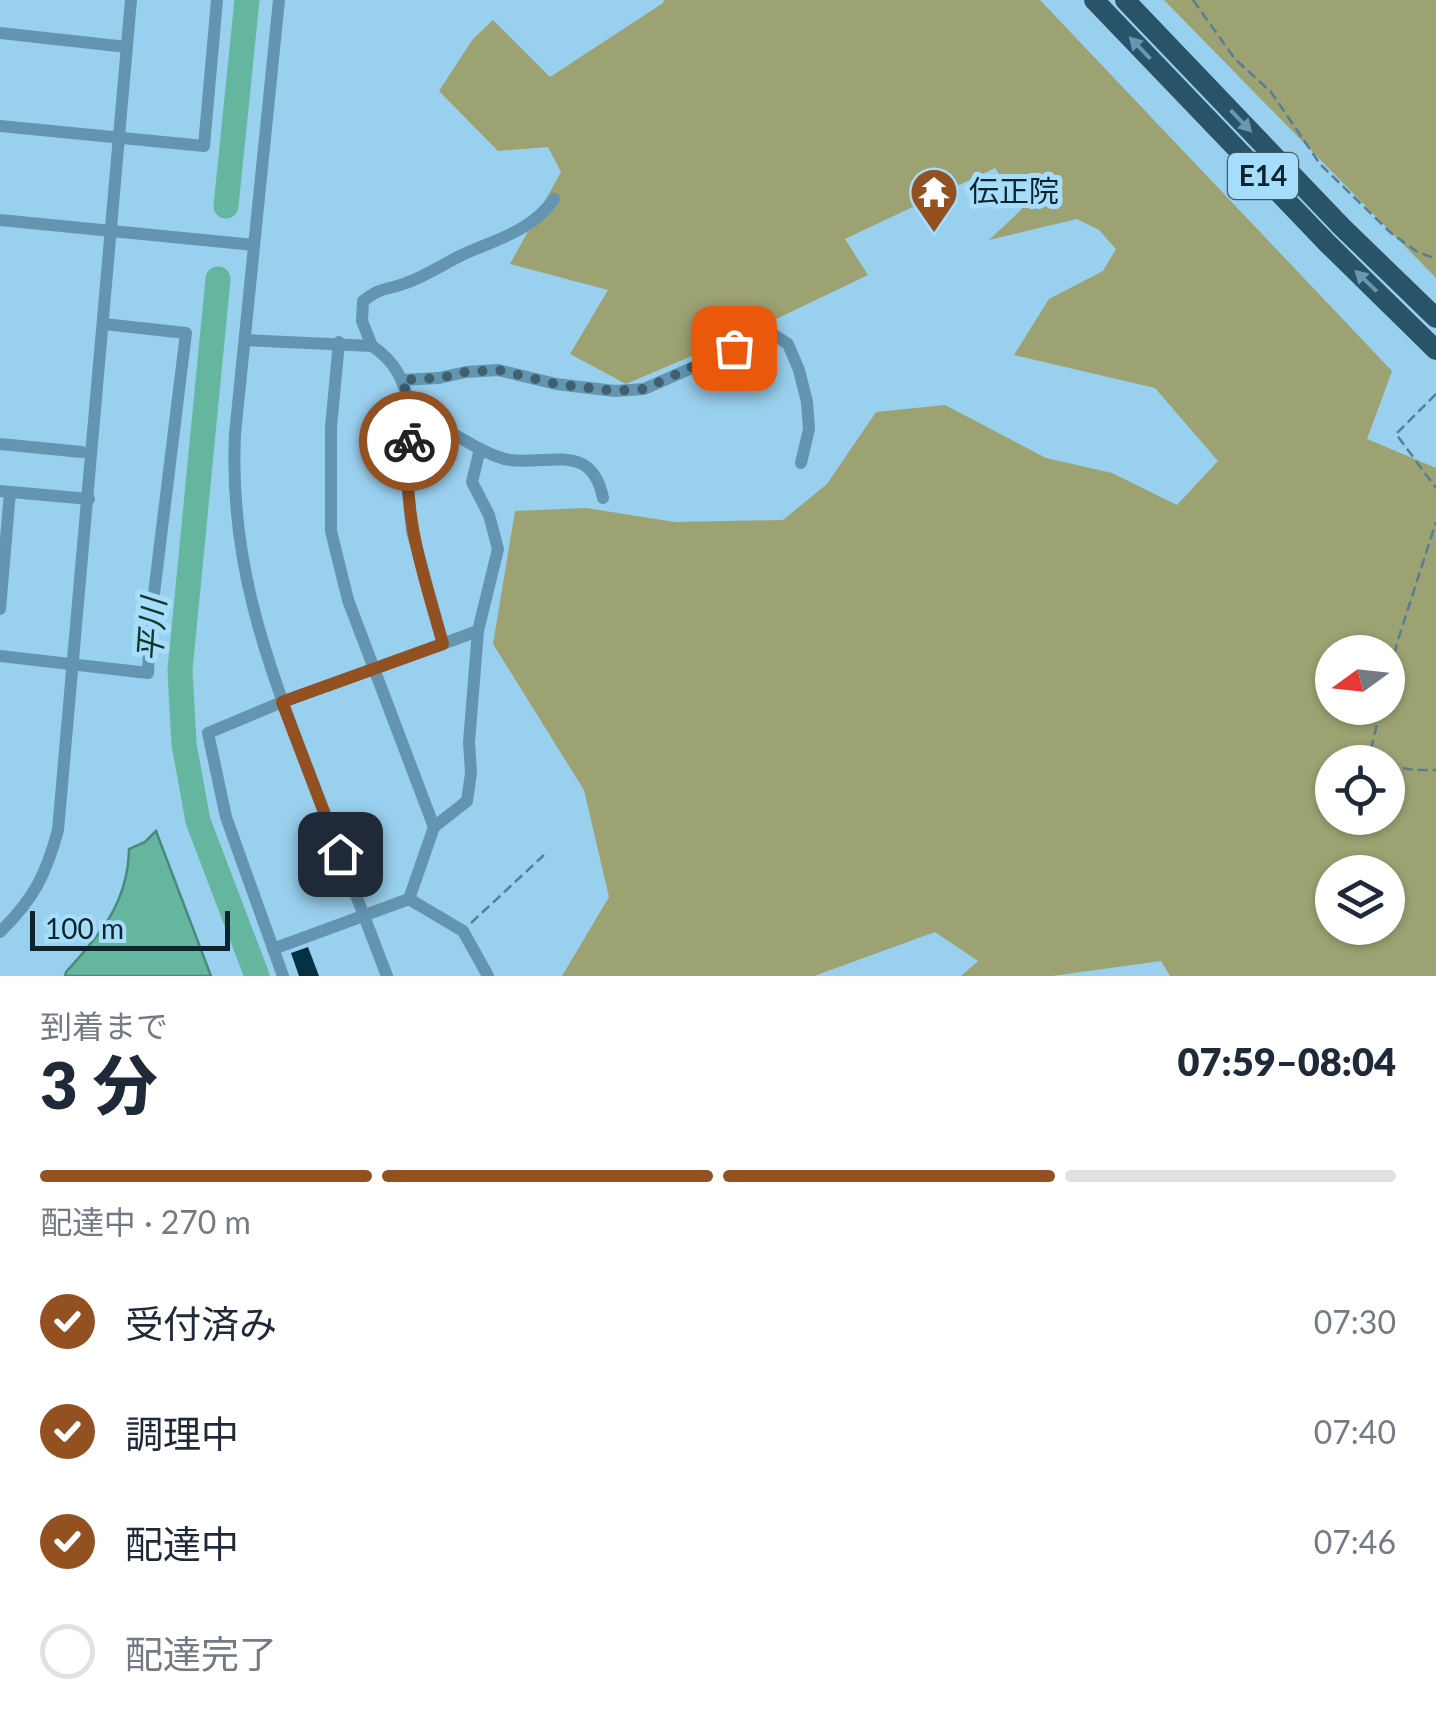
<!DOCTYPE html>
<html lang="ja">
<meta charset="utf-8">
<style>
:root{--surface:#fff;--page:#f6f6f7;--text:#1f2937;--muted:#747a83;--line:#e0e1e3;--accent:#935021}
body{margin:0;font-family:Lato,"Noto Sans JP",sans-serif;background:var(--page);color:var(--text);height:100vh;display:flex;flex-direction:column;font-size:38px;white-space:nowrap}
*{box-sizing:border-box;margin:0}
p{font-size:32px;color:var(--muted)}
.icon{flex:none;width:55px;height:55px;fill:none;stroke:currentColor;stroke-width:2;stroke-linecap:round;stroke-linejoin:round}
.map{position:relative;height:976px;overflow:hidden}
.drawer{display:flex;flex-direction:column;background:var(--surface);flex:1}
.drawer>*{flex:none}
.needle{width:65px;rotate:255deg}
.buttons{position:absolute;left:1315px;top:635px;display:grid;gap:20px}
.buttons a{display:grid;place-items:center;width:90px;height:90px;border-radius:50%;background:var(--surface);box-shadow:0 2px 8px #0004;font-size:50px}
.scale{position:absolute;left:30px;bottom:25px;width:200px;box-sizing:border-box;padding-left:10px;border:5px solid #0d232e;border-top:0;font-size:28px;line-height:35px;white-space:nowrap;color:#0d232e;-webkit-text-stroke:8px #a5ddfb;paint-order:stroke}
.pin{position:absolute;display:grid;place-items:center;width:85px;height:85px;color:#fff;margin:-42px;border-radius:20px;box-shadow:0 5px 15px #0006}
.courier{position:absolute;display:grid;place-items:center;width:100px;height:100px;margin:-50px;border:8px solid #935021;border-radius:50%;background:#fff;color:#222;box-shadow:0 2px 12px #0007}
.headline em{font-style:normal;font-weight:800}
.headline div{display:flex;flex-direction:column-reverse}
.headline{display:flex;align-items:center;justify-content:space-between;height:170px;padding:0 40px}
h1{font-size:65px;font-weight:800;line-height:75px}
.bar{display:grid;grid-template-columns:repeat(4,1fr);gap:15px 10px;align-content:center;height:120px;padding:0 40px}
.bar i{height:12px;border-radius:8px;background:var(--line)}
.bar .current{background:var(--accent)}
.bar p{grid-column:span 4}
ol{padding:0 40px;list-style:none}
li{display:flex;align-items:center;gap:30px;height:110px}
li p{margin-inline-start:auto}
li .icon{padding:10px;border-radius:50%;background:var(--accent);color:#fff;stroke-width:4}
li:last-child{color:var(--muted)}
li i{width:55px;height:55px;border:5px solid var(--line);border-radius:50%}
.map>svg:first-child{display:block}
.green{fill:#9da273;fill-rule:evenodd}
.water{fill:#64b69e;stroke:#4a8a7c;stroke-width:2.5}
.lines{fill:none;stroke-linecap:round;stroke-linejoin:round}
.river{stroke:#64b69e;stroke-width:25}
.building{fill:#053144}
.path{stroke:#577e93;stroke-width:2.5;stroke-dasharray:10 5;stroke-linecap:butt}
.minor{stroke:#6395b0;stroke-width:12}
.highway{stroke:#285368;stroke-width:20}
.oneway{fill:#6698b2}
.done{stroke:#3e6071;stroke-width:10;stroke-dasharray:0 18}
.route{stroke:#935021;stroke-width:12}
.labels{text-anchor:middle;stroke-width:10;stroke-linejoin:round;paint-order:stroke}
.shield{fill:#a5ddfb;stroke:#3b5b6c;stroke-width:2.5}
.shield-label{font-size:28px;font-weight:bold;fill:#0d232e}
.poi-label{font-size:30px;fill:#0d232e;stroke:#a5ddfb;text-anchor:start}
.water-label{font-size:32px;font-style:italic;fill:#11372d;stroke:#a5ddfb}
</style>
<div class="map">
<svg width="1436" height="976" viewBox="0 0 1436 976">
<rect width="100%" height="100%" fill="#99d0ee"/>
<g class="green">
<path d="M 664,0 L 1040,0 L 1392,371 L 1367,439 L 1436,468 L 1436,976 L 1170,976 L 1161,961 L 1052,976 L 961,976 L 978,961 L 935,932 L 814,976 L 562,976 L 609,897 L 584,790 L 493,644 L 515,511 L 586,508 L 675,522 L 783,520 L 827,484 L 876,412 L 945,405 L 1046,458 L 1112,473 L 1177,505 L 1218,461 L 1155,388 L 1014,355 L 1049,299 L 1103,271 L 1116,249 L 1099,230 L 1077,219 L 989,240 L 1022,209 L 995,168 L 845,239 L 868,275 L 755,329 L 626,384 L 570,354 L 608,290 L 510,264 L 561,172 L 548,147 L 498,151 L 439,91 L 473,39 L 493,20 L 550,77 L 663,3 ZM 1332,652 L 1388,652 L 1388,708 L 1332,708 ZM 1332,762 L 1388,762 L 1388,818 L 1332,818 ZM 1332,872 L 1388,872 L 1388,928 L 1332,928 Z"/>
<path d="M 1164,0 L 1436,0 L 1436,278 Z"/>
</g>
<path class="water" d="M 156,831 L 211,976 L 65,976 L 66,972 C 100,935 128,903 129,849 L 145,842 Z"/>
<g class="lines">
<g class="river">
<path d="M 226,206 L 247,0"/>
<path d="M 218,279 L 180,670 L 184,744 L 198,821 L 257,976"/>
</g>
</g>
<path class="building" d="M 308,947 L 319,976 L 299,976 L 291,953 Z"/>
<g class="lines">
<g class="path">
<path d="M 1193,0 L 1235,59 L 1271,92 L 1320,164 L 1391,233 L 1416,251 L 1436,259"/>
<path d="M 1436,394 L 1396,434 L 1436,488"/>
<path d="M 1388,683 L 1397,643 L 1436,522"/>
<path d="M 1371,762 L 1368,761 L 1381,708"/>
<path d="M 1388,766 L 1415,770 L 1436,770"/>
<path d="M 471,923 L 544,855"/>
</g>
<g class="minor">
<path d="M 279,0 L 235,434 C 229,562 266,659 310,775 C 336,842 361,909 387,976"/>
<path d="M 0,33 L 127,47"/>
<path d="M 0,126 L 204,146 L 217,0"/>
<path d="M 0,220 L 254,245"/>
<path d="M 245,340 L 372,346 C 398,363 403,382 412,411 L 480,449 L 472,482 L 489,515 L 498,549 L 478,631 L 469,742 L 471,773 L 467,801 L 434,827 L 409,899"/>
<path d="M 339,342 L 331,427 L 331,531 L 348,600 L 434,827"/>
<path d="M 372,346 L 362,321 L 363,301 C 383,286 385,291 406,283 C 426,276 443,264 462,255 C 496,239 531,232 554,199"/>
<path d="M 402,380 L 439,378 L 466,372 L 498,370 L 556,384 L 615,391 L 644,389 L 771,333 L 788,344 L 799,370 L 807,402 L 809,429 L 801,463"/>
<path d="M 412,411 L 406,473 L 412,531 L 443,644"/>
<path d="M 0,444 L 82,452"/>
<path d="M 480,449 C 489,453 500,459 510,460 C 550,465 592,442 603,498"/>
<path d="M 0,491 L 89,499"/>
<path d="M 0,609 L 10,492"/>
<path d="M 0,656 L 148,673 L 150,626 L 186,333 L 104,324"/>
<path d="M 409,899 L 463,931 L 488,976"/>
<path d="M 0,932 C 33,900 46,875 58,830 L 131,0"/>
<path d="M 273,949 L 409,899"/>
<path d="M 283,976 L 226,817 L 208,733 L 282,702 L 478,631"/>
</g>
<g class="highway">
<path d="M 1094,0 L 1327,243 L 1436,350"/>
<path d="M 1125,0 L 1342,227 L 1436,318"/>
</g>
</g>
<defs><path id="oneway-solid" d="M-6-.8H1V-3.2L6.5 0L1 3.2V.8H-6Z" transform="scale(2.5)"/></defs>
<g class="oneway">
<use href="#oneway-solid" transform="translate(1140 48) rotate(-134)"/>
<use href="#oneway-solid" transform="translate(1241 121) rotate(46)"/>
<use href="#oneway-solid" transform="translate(1366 281) rotate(-136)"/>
</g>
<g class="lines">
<path class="done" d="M 409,441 L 412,411 L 402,380 L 440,378 L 466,372 L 498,370 L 556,384 L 615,391 L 644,389 L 734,348"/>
<path class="route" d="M 340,854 L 282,702 L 443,644 C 423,573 402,515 409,441"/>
</g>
<defs>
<g id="temple-pin" transform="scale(2.5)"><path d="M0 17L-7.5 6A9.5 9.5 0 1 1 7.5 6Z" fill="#935021" stroke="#a5ddfb"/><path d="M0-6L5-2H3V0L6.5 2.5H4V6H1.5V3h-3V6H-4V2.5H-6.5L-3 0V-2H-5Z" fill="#fff"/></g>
</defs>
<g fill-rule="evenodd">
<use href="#temple-pin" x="934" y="192"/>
</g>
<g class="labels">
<rect class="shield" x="1228" y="153" width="70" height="46" rx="8"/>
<g class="shield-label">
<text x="1263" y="186">E14</text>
</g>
<g class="poi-label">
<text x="969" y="202">伝正院</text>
</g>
<g class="water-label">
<text transform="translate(152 630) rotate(-86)" y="11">平川</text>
</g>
</g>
</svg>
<div class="buttons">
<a><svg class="needle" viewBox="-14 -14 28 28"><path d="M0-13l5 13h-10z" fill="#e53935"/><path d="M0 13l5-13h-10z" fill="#747a83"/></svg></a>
<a><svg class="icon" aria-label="locate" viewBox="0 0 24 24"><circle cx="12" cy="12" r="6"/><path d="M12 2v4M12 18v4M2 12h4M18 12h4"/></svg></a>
<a><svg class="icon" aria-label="layers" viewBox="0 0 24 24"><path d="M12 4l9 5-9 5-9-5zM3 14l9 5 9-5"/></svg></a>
</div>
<div class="scale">100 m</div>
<div class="pin" style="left:734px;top:348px;background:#ea580c"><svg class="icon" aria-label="bag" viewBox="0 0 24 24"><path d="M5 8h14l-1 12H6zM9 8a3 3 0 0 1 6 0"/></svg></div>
<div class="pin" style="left:340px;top:854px;background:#1f2937"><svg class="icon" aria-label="home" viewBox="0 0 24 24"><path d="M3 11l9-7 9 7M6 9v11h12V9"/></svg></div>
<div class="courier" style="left:409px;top:441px"><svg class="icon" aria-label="bike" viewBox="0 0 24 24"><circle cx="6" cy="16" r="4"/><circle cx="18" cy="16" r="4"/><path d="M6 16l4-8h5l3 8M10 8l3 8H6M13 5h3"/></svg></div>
</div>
<section class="drawer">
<div class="headline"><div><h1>3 分</h1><p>到着まで</p></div><em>07:59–08:04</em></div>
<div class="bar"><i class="current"></i><i class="current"></i><i class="current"></i><i></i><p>配達中 · 270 m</p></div>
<ol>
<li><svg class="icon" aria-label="check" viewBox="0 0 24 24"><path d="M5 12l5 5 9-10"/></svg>受付済み<p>07:30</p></li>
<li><svg class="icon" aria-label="check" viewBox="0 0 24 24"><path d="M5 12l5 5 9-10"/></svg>調理中<p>07:40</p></li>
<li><svg class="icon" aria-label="check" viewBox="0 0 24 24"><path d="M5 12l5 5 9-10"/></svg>配達中<p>07:46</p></li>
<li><i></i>配達完了</li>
</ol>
</section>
